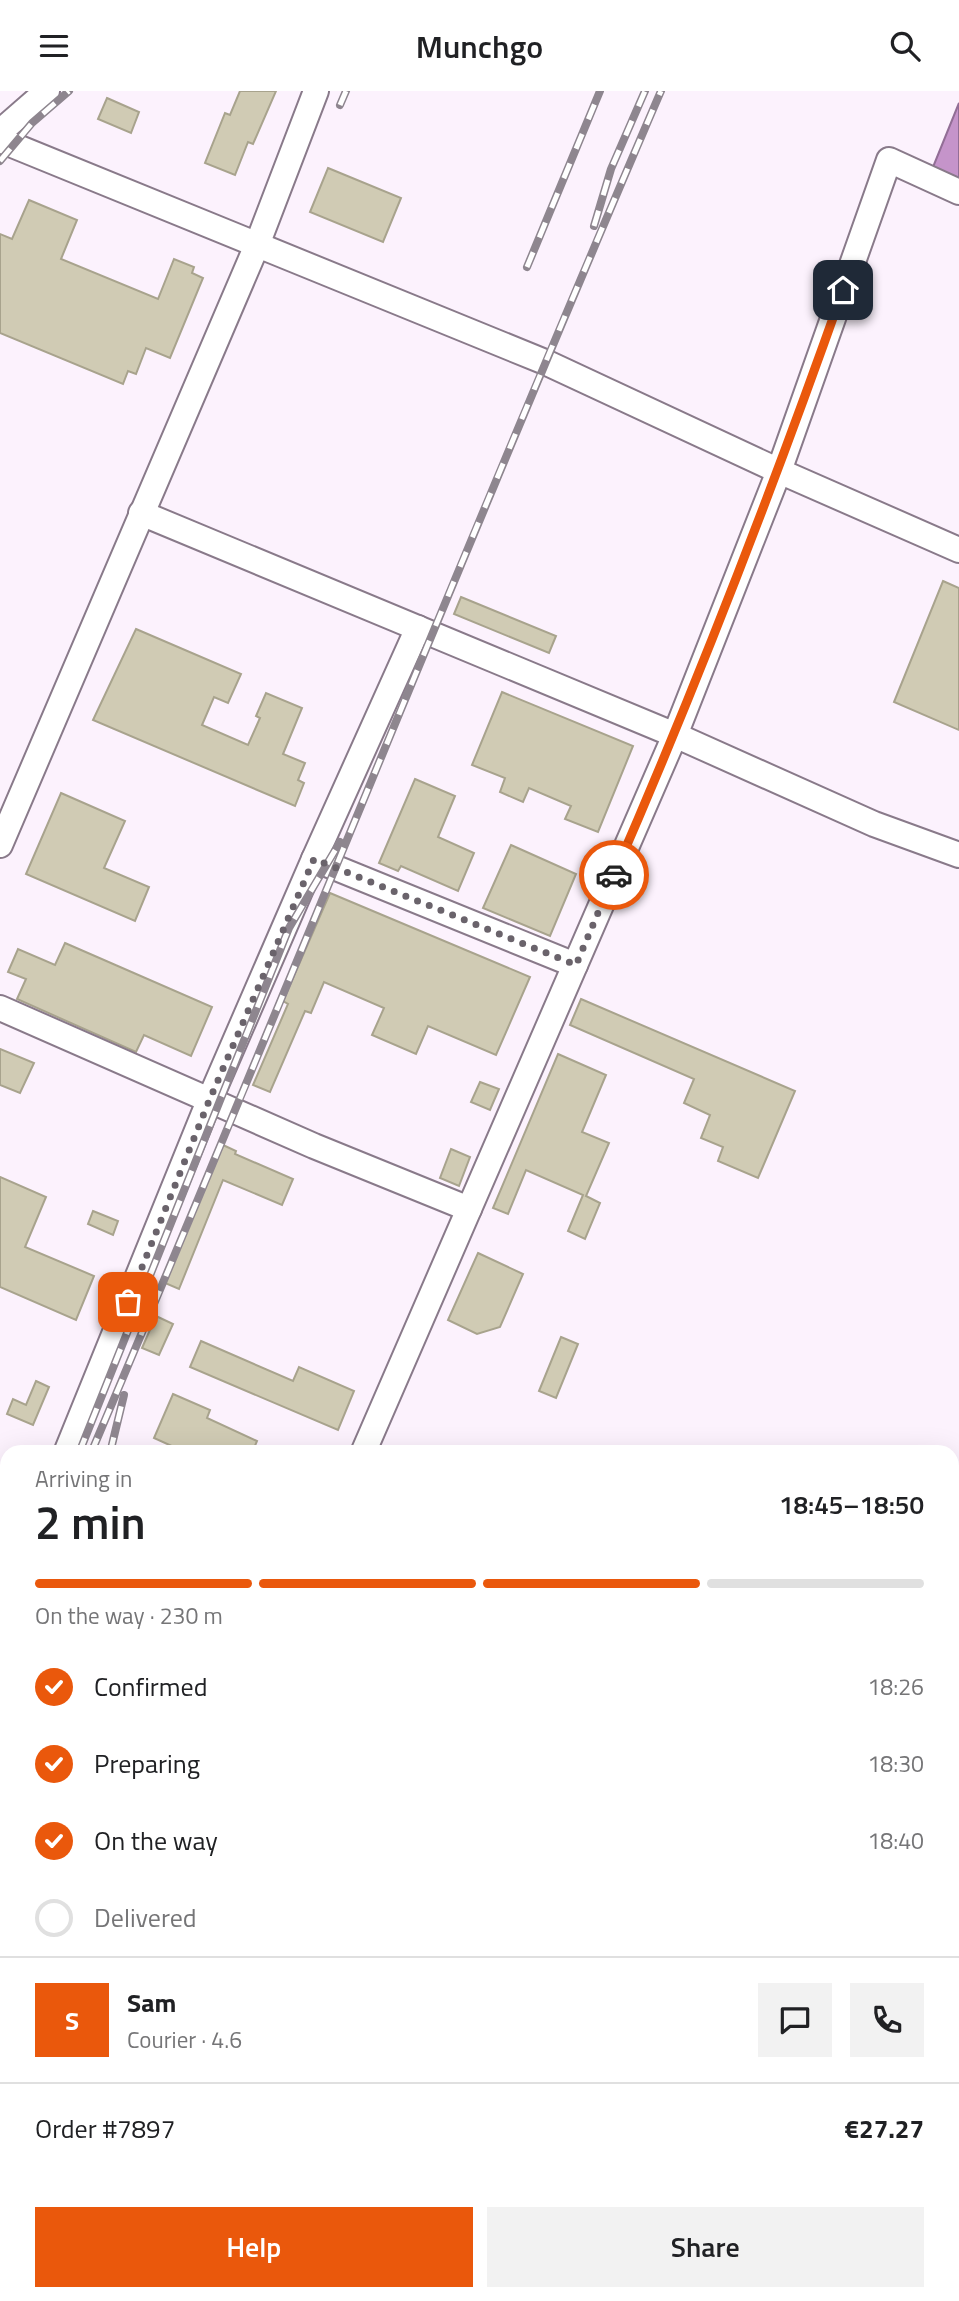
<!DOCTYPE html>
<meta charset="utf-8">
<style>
:root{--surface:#fff;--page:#f2f2f2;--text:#202124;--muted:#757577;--line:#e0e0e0;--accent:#ea580c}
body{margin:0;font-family:"Titillium Web",sans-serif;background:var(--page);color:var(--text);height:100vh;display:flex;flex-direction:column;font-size:26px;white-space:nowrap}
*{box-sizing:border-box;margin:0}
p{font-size:23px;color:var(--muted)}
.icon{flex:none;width:38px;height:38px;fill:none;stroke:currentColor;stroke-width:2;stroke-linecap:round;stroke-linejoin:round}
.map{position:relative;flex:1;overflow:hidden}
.drawer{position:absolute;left:0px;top:1354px;width:959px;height:856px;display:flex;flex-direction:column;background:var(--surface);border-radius:21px 21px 0 0;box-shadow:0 7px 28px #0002}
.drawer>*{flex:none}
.pin{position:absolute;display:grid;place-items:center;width:60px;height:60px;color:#fff;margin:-30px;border-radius:14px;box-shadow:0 4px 10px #0006}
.courier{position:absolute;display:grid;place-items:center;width:70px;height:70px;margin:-35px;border:5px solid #ea580c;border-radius:50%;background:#fff;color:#222;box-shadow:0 2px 9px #0007}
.overview em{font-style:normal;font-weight:600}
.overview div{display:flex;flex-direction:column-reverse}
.overview{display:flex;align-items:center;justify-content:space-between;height:119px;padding:0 35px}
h1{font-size:46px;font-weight:600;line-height:52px}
.bar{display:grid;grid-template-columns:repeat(4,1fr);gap:10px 7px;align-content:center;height:84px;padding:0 35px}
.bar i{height:9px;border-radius:5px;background:var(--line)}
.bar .current{background:var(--accent)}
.bar p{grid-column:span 4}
.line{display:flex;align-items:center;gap:18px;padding:0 35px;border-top:2px solid var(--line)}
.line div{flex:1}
.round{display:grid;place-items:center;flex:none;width:74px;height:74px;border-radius:0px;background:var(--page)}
ol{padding:0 35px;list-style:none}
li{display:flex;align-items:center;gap:21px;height:77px}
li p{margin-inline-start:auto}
li .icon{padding:7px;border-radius:50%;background:var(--accent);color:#fff;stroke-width:4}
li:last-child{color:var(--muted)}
li i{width:38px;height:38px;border:4px solid var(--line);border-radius:50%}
.action{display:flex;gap:14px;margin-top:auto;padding:14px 35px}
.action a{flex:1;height:80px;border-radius:0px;background:var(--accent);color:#fff;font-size:28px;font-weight:600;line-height:80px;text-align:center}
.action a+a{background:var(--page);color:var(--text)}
header{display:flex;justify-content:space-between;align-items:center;height:91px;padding:0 35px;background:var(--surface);font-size:32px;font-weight:600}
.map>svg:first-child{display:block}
.green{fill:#e3bfe7}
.water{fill:#c594ca;stroke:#926e96;stroke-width:2}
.building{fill:#d0cbb4;stroke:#a8a38d;stroke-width:2}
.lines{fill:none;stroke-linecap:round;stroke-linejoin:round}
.minor-casing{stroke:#897a8a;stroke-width:28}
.minor{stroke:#fff;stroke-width:24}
.rail-casing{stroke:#8e868f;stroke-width:8}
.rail{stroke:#fff;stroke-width:5;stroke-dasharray:16;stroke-linecap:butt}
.done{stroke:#6a636b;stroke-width:7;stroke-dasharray:0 12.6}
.route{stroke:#ea580c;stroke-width:9}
</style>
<header><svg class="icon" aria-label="menu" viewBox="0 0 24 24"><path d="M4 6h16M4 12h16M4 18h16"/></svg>Munchgo<svg class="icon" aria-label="search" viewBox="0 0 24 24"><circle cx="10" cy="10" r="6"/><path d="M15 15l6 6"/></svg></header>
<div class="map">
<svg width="959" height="2210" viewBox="0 0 959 2210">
<rect width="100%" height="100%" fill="#fcf2fd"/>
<path class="green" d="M 959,1986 L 959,2210 L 0,2210 L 0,1991 L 7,1991 L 7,2203 L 952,2203 L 952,1987 Z"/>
<path class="water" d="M 959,12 L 959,92 L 931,81 Z"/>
<g class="building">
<path d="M 240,0 L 276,0 L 253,53 L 248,51 L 235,84 L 205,72 L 225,22 L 230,24 Z"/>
<path d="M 107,7 L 139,21 L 131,42 L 98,28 Z"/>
<path d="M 328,77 L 401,107 L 383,151 L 310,121 Z"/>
<path d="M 29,109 L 77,129 L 61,168 L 158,208 L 174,168 L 194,176 L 192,182 L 203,187 L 170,267 L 146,257 L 136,283 L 128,280 L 123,293 L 0,242 L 0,143 L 12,148 Z"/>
<path d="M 943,490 L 959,497 L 959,639 L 894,611 Z"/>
<path d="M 461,506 L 556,545 L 549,562 L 454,523 Z"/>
<path d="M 136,538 L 241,583 L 228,612 L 214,606 L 202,634 L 248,654 L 260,627 L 256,625 L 266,602 L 302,617 L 283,663 L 305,672 L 298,689 L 304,692 L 295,715 L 93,629 Z"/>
<path d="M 502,601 L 633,655 L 598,741 L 565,728 L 571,715 L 529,697 L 523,711 L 500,701 L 505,687 L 472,674 Z"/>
<path d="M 415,688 L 455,705 L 438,746 L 474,762 L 458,800 L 401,775 L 398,780 L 379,772 Z"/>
<path d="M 61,702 L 125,730 L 104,777 L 149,796 L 135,830 L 26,783 Z"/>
<path d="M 511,754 L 576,783 L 550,845 L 483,817 Z"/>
<path d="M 330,802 L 530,886 L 496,964 L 428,935 L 416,963 L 372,944 L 384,917 L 324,891 L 311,922 L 305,920 L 270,1001 L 253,994 L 288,913 L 283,910 Z"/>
<path d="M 65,852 L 212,916 L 191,965 L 144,944 L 136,961 L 17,908 L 26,888 L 8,881 L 18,858 L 55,874 Z"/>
<path d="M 581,908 L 795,1000 L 758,1087 L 718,1070 L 723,1056 L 701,1047 L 710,1024 L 684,1012 L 694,988 L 570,934 Z"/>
<path d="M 0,958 L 34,972 L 20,1002 L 0,994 Z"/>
<path d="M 558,963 L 606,984 L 582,1041 L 609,1052 L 586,1105 L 600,1112 L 585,1148 L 568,1140 L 583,1104 L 526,1079 L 508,1123 L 493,1117 Z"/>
<path d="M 480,991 L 499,998 L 490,1019 L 471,1011 Z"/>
<path d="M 223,1054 L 236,1060 L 235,1063 L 293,1088 L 282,1114 L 223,1089 L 179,1198 L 165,1192 Z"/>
<path d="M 451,1058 L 470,1066 L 459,1095 L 440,1087 Z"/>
<path d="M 0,1086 L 46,1106 L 25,1156 L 94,1185 L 76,1229 L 0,1196 Z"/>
<path d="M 93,1120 L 118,1130 L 113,1144 L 88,1133 Z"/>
<path d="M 478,1162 L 523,1183 L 500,1236 L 477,1243 L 448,1229 Z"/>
<path d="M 156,1225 L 173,1233 L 159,1264 L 142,1257 Z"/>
<path d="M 561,1246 L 578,1253 L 556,1307 L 539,1300 Z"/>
<path d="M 201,1250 L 293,1290 L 299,1276 L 354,1300 L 338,1339 L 190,1276 Z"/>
<path d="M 36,1290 L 49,1296 L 33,1334 L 7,1323 L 13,1308 L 26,1314 Z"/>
<path d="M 173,1303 L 210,1319 L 207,1327 L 257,1350 L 252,1362 L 187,1362 L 154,1347 Z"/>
</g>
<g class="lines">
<g class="minor-casing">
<g id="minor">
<path d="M 0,41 L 47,0"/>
<path d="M 0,49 L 545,271 L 779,380 L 959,459"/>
<path d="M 141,422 L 675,644 L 874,733 L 959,764"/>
<path d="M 0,754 L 257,154 L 316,0"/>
<path d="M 314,768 L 575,874"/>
<path d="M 0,917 L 314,1055 L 469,1118"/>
<path d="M 66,1362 L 209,1010 L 314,768 L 418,537"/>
<path d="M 363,1362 L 675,644 L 779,380 L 889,69 L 959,101"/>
<path d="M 952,1502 L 959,1501"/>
<path d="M 0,1524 L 7,1507"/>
<path d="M 0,1613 L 7,1613"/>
<path d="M 0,1689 L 7,1689"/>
<path d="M 952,1905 L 959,1905"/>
<path d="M 0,1946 L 7,1946"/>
<path d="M 952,1961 L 959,1960"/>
<path d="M 0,1970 L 7,1970"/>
</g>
</g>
<use href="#minor" class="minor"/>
<g class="rail-casing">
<g id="rail">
<path d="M 340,14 L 346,0"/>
<path d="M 0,70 L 32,32 L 69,0"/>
<path d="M 594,135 L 611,78 L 645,0"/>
<path d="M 527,176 L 600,0"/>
<path d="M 79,1362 L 289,837 L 340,751"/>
<path d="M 91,1362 C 284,909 466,452 661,0"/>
<path d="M 110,1362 L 124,1304"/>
<path d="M 952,1469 L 959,1455"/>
<path d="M 0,1498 L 7,1489"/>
<path d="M 0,1576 L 7,1559"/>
<path d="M 0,1648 L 7,1648"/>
<path d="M 0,1661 L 7,1661"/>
<path d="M 0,1678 L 7,1678"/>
</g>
</g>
<use href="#rail" class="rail"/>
</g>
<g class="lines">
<path class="done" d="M 128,1211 L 209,1010 L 314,768 L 576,874 L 614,784"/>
<path class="route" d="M 614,784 C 698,591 773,397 843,199"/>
</g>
</svg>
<div class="pin" style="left:128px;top:1211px;background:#ea580c"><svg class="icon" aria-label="bag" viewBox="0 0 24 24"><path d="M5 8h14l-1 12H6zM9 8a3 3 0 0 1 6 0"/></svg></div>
<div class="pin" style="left:843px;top:199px;background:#1f2937"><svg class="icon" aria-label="home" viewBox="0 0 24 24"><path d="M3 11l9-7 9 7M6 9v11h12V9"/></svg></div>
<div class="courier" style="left:614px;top:784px"><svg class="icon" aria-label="car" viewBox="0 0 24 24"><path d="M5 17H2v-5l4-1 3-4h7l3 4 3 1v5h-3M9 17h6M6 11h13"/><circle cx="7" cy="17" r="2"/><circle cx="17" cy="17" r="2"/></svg></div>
<section class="drawer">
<div class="overview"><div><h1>2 min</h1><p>Arriving in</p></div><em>18:45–18:50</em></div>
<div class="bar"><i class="current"></i><i class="current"></i><i class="current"></i><i></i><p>On the way · 230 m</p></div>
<ol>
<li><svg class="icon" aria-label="check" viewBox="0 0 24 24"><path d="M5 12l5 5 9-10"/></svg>Confirmed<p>18:26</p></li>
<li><svg class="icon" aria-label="check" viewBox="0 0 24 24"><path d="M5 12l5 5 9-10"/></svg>Preparing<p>18:30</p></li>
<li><svg class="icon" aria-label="check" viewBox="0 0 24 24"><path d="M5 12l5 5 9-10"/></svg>On the way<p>18:40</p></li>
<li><i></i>Delivered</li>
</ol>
<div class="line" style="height:126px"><b class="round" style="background:var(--accent);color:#fff">S</b><div><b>Sam</b><p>Courier · 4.6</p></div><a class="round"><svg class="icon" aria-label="chat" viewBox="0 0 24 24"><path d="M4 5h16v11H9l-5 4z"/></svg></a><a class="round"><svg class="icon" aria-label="phone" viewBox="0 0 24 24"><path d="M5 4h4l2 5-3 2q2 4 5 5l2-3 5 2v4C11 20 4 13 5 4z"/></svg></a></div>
<div class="line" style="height:91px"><div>Order #7897</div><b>€27.27</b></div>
<div class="action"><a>Help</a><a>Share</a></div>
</section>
</div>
